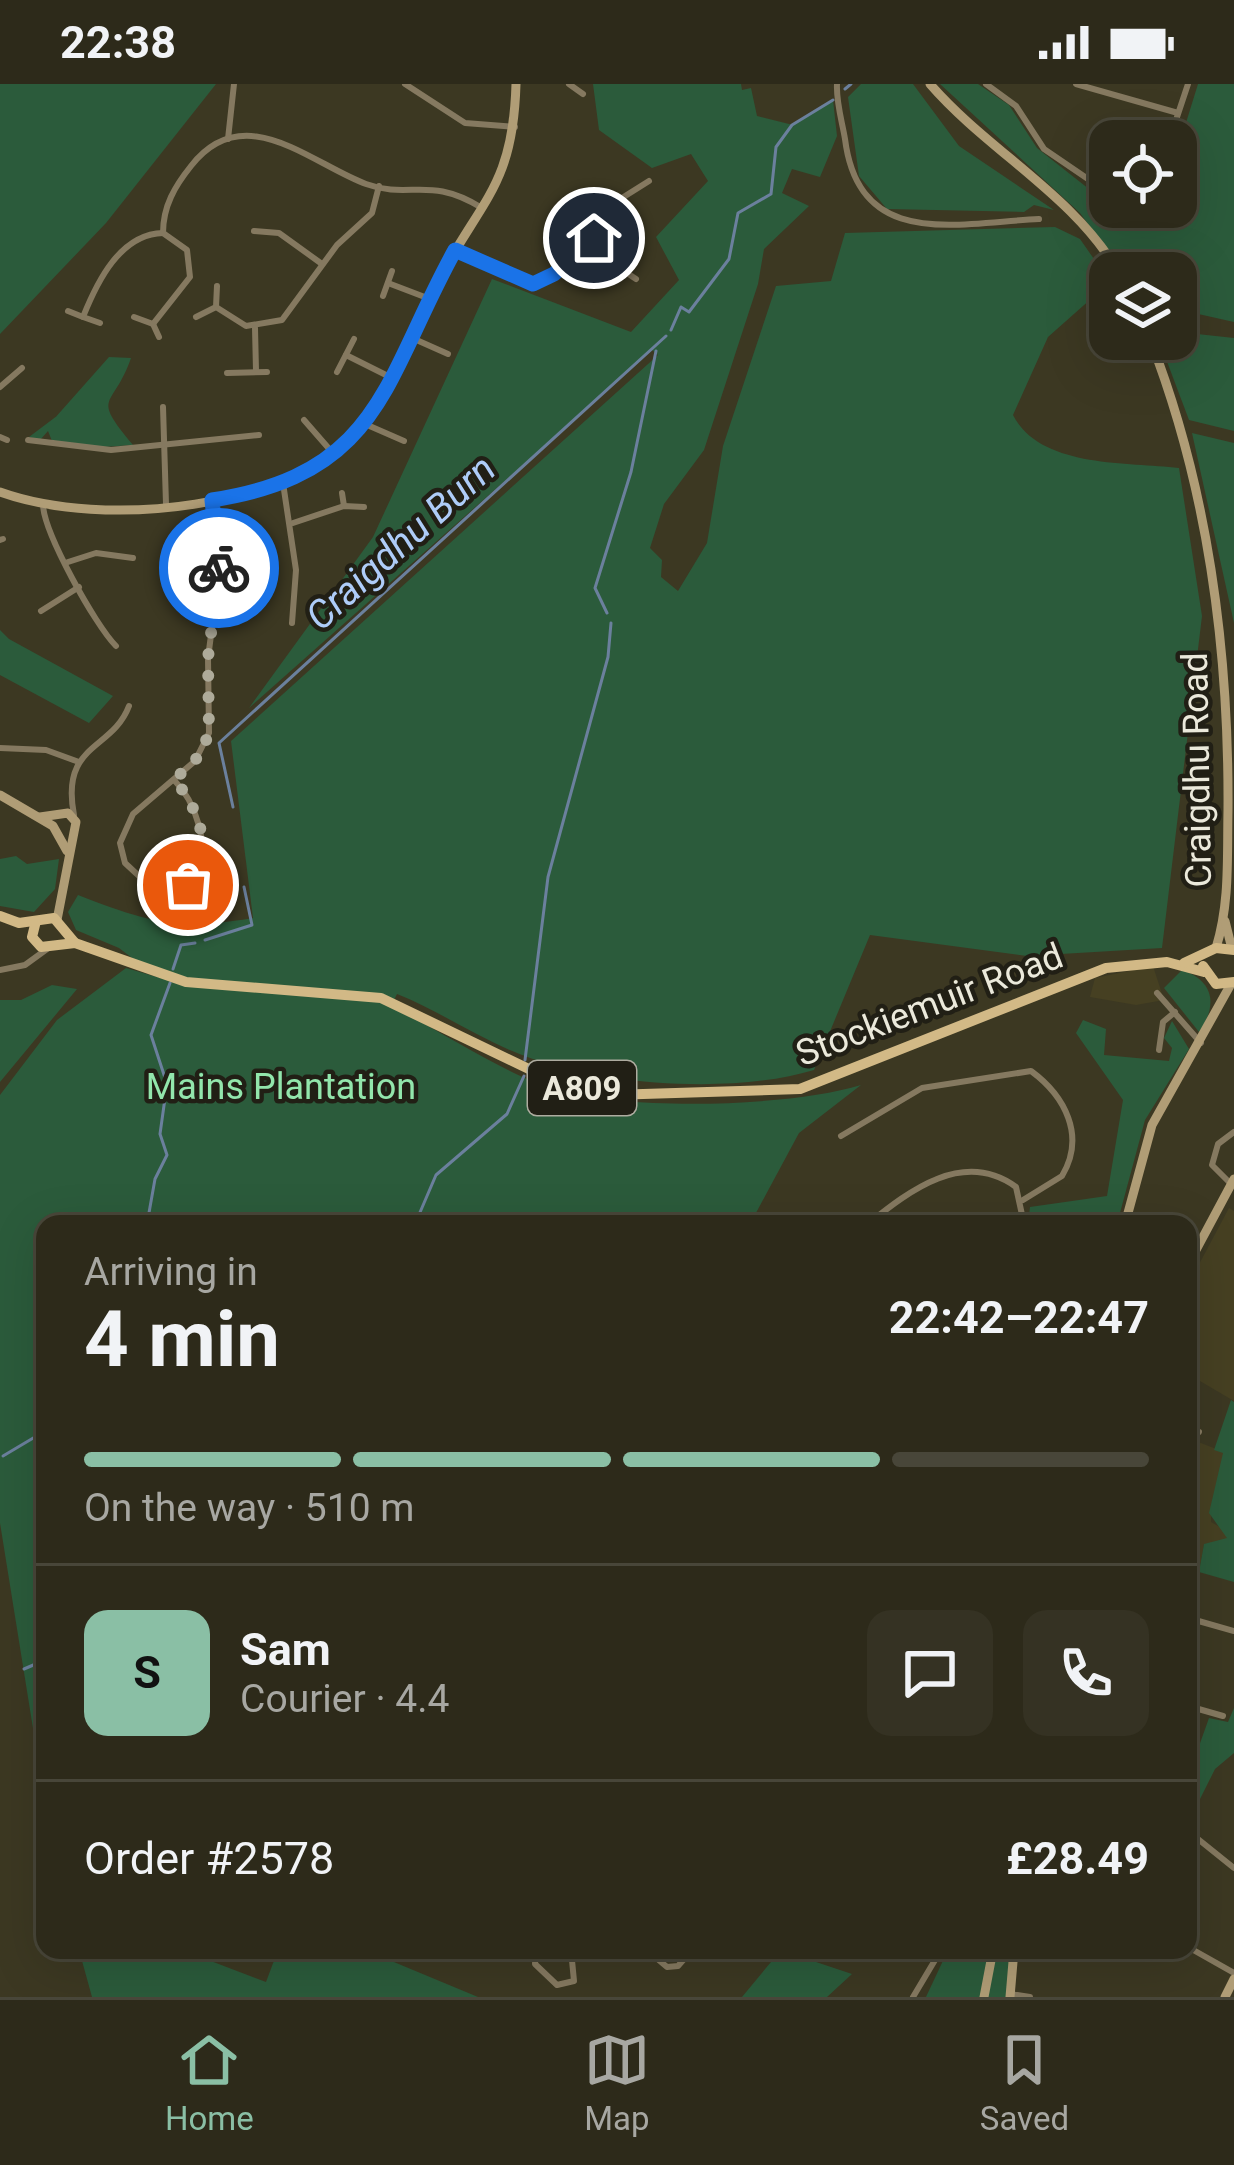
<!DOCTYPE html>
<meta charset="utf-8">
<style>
:root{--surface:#2d2a1a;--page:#353223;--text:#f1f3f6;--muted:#a7a7a2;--line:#484639;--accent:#8abfa5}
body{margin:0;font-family:Roboto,sans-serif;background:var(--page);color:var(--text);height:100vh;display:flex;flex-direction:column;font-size:45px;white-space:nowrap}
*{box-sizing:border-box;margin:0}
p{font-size:39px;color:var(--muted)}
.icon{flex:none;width:66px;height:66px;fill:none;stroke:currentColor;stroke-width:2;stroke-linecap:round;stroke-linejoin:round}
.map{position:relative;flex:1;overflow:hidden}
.side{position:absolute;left:36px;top:1131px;width:1161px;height:744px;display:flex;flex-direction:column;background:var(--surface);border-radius:24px;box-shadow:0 12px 48px #0002,0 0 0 3px var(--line)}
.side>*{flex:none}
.controls{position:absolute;left:1089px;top:36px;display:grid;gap:24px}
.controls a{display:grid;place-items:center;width:108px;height:108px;border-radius:24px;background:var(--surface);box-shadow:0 12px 48px #0002,0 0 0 3px var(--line);font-size:60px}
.pin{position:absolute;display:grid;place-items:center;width:102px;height:102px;color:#fff;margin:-51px;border:6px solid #fff;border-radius:50%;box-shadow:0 3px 12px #0007}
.courier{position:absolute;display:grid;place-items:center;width:120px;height:120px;margin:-60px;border:9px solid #1a73e8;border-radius:50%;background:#fff;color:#222;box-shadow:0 3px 15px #0007}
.overview em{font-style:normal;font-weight:700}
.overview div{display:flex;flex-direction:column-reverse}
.overview{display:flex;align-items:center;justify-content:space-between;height:204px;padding:0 48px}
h1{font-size:78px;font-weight:700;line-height:90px}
.bar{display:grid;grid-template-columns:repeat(4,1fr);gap:18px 12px;align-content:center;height:144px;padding:0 48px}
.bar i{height:15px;border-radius:9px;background:var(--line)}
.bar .active{background:var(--accent)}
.bar p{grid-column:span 4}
.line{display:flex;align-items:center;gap:30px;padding:0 48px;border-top:3px solid var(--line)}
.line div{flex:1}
.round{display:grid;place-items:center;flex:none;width:126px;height:126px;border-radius:24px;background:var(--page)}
.status{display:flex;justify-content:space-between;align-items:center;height:84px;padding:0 60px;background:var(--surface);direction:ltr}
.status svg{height:33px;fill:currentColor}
.menu{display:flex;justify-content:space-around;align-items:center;height:168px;border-top:3px solid var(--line);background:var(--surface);font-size:33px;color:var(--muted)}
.menu a{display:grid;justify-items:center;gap:6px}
.menu .active{color:var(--accent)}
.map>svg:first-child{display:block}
.built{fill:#464022}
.green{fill:#2b5b3b}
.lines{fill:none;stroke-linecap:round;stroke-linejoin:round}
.stream{stroke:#6b809d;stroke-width:3}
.street{stroke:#857960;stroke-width:6}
.secondary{stroke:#b09d76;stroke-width:9}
.primary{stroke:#d2b986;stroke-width:10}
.done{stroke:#aeab9a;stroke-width:12;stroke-dasharray:0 21.6}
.route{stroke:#1a73e8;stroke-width:15}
.labels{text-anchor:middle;stroke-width:9;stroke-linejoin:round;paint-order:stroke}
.shield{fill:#211f15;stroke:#aeaca0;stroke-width:3}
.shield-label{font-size:33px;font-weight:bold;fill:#ebe9db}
.street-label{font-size:36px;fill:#ebe9db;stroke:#211f15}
.park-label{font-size:36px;fill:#92e6ac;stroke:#211f15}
.water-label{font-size:39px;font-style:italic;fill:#aeccf8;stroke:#211f15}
</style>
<div class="status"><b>22:38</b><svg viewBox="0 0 49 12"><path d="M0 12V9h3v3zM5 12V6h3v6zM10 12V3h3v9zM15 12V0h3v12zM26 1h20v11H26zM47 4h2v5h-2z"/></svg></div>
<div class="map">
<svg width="1234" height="1913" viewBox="0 0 1234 1913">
<rect width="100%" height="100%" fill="#3c3822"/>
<g class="built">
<path d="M 1153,882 L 1164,916 L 1136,921 L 1090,913 L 1095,894 Z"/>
<path d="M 1229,1124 L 1234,1127 L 1234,1317 L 1188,1290 L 1188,1201 Z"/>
<path d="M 1188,1354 L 1224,1368 L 1211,1422 L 1211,1438 L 1227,1447 L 1227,1455 L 1204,1461 L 1199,1488 L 1188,1485 Z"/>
</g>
<g class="green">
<path d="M 0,0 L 216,0 L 106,139 L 0,250 Z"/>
<path d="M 593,0 L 741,0 L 742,6 L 751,4 L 757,32 L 793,41 L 833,16 L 837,52 L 820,93 L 792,85 L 782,109 L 809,122 L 764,165 L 758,200 L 704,366 L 664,420 L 650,464 L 662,476 L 661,493 L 678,507 L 707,459 L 723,362 L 776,202 L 831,197 L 845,149 L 1055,143 L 1080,155 L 1110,198 L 1048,253 L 1013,331 C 1040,384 1126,378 1179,384 L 1202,532 L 1162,864 L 1027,872 L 870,851 L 814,986 C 735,1010 609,1002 530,974 C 484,958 442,928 397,910 L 391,922 C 439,946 508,992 557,1006 C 631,1027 789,1023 861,1001 L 799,1049 L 750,1140 L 45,1140 L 45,1719 L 0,1439 L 0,1011 L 57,936 L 126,884 L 157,893 L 119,864 L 76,846 L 68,828 L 78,811 C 148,838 177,847 253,834 L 231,657 L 658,271 L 652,266 L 249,624 L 373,453 L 492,195 L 631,248 L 679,196 L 656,153 L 708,97 L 691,70 L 652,84 L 599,46 Z"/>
<path d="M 861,0 L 913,0 L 959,62 L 1054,126 L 1034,121 L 1024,128 L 887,125 L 859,92 L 848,13 Z"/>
<path d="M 940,0 L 978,0 L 1009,21 L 1037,64 L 1094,109 L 1110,113 L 1110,123 L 1176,123 L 1176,71 L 1198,0 L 1234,0 L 1234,238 L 1176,225 L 1176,189 L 1124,189 L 1080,129 Z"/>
<path d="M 1188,249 L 1234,254 L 1234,347 L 1189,336 L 1160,259 Z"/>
<path d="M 109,273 L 131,274 C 113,326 90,309 133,361 L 87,364 L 52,357 L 48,347 L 40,356 L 29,353 L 126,280 L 54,335 Z"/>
<path d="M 1192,349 L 1234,359 L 1234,539 Z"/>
<path d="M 0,546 L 9,555 L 113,612 L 89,639 L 0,591 Z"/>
<path d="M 16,772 L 27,780 L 59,775 L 55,805 L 34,828 L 0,822 L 0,775 Z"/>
<path d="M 1182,886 C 1214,897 1218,921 1199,948 L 1164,904 Z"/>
<path d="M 52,901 L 77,905 L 0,998 L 0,916 L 21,916 Z"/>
<path d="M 1083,936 L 1106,945 L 1104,971 L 1169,977 L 1172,964 L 1164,954 L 1172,937 L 1189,965 L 1145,1036 L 1117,1140 L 1028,1140 L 1030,1123 L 1107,1112 L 1123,1016 L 1076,949 Z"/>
<path d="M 1231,1316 L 1234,1318 L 1234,1498 L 1199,1488 L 1204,1460 L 1227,1454 L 1209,1429 L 1223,1369 L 1214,1366 Z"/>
<path d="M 1234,1624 L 1234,1669 L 1215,1685 L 1188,1739 L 1188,1693 L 1209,1634 L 1228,1638 Z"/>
<path d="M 79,1866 L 182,1866 L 266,1898 L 278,1866 L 365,1866 L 478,1913 L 92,1913 Z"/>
<path d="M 769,1866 L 807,1866 L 810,1876 L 852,1890 L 827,1913 L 742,1913 L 771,1878 Z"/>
<path d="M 948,1866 L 1008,1866 L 1013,1913 L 926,1913 Z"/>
</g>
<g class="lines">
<g class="stream">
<path d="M 845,5 L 851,0"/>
<path d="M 671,246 L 681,223 L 689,228 L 729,175 L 738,129 L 771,110 L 776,63 L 792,41 L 833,16"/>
<path d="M 607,529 L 595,504 L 631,388 L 656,267"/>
<path d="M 233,723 L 219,659 L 666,252"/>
<path d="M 205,856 L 252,841 L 244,803"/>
<path d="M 173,885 L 181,861 L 195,859"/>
<path d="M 525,976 L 548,793 L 608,573 L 611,539"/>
<path d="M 147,1140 L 155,1095 L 167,1071 L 160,1050 L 167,1000 L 151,951 L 170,899"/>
<path d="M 415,1140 L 436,1091 L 507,1030 L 524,992"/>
<path d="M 3,1372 L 45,1347"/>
<path d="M 24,1585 L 45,1576"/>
</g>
<g class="street">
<path d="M 405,0 L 465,39 L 515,43"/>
<path d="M 569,0 L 583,10"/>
<path d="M 837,0 C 836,18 842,37 845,55 C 859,166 956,139 1039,135"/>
<path d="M 986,0 L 1016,22 L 1044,65 L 1110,110"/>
<path d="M 1076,0 L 1178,29"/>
<path d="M 228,55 L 234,0"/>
<path d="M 1169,57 L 1188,0"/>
<path d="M 254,147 L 279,149 L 322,180"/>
<path d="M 163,149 C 163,122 175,102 191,82 C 244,14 310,79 366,100 C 410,116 429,91 482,124"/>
<path d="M 588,163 L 636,195"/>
<path d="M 457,167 L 517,195 L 539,199 L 588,163 L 614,119 L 649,97"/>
<path d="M 388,199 L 430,215"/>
<path d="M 217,202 L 216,223 L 246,242 L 282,236 L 337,161 L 372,129 L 379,102"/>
<path d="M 383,212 L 392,187"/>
<path d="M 68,227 L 83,233"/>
<path d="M 134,233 L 153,240 L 190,193 L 187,166 L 163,149"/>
<path d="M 196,233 L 214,224"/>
<path d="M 100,239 L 83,233 C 97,198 120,150 163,149"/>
<path d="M 153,240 L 159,253"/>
<path d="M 255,244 L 256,287"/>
<path d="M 412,254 L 448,270"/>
<path d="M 346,271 L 394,295"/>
<path d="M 337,288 L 354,255"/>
<path d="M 227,289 L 267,288"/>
<path d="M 0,303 L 22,284"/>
<path d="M 163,323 L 166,420"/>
<path d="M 304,336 L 331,367"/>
<path d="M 365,340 L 404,357"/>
<path d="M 0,353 L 7,356"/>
<path d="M 28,356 L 111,366 L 259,351"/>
<path d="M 283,399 L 296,486 L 292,539"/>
<path d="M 342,409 L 344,422"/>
<path d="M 43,420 C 43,447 95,541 116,562"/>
<path d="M 293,439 L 344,422 L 364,423"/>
<path d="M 0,456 L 3,455"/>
<path d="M 68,478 L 96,469 L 133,474"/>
<path d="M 41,527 L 79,503"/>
<path d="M 0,664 L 46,666 L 79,678"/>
<path d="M 174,696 C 198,720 206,758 202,791 L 187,801 L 139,792 L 125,779 L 120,759 L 133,730 L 195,677 L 209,649 L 208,574 L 219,490 L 212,416"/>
<path d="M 74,731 C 60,659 112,667 129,622"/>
<path d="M 200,795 L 210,805"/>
<path d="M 0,886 L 25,881 L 47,865"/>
<path d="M 1157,909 L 1201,959"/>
<path d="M 1159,966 L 1163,938 L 1175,928"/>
<path d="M 841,1052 L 922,1004 L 1031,987 C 1065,1012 1086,1052 1062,1092 L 1023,1116"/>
<path d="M 1231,1100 L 1212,1081 L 1218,1060 L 1234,1048"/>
<path d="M 868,1140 C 910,1106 964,1065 1016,1103 L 1024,1140"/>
<path d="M 1188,1345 L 1199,1348"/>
<path d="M 1188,1534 L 1234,1547"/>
<path d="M 1188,1622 L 1223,1632"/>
<path d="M 1188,1747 L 1234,1784"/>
<path d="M 1188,1863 L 1234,1889"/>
<path d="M 536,1866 L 535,1880 L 557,1901 L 574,1897 L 571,1866"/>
<path d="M 647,1866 L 667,1883 L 678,1882 L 692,1866"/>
<path d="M 1010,1910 L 1030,1913"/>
<path d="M 913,1913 L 941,1866"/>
</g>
<g class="secondary">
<path d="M 930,0 C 988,67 1074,111 1119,189"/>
<path d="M 1150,255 C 1208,404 1229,568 1228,726 C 1227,773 1230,819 1216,864"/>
<path d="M 0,408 C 103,445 295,427 367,337 C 400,297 413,245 437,199 C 481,115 513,103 516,0"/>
<path d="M 0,711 L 53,742 L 67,767"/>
<path d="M 40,733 L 68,729 L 76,738 L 57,836"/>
<path d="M 1225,837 L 1232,865"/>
<path d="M 1125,1140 L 1152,1041 L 1231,900"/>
<path d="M 1188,1181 L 1234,1095"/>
<path d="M 984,1913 L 993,1866"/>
<path d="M 1010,1913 L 1014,1866"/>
<path d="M 1225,1913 L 1234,1895"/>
</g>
<g class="primary">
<path d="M 0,832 L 19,839 L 54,834 L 75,859"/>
<path d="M 36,837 L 32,853 L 41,863 L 75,859 L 186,898 L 381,914 L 558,999 L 611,1011 L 800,1005 L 1106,884 L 1167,878 L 1204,888"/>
<path d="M 1184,879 L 1216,864 L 1234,866"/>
<path d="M 1203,882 L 1216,900 L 1234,898"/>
</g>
</g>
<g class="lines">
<path class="done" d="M 188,801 L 200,795 C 212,765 196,718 174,696 L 200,671 L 209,649 L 208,574 L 219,484"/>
<path class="route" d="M 219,484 L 212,416 C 382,390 384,294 455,166 L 533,200 L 554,190 L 594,154"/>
</g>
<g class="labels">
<rect class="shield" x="528" y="977" width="108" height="54" rx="9"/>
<g class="shield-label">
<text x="582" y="1016">A809</text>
</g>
<g class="street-label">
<text transform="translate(1196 686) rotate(-91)" y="13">Craigdhu Road</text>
<text transform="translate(929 920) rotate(-21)" y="13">Stockiemuir Road</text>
</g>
<g class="park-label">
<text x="281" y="1015">Mains Plantation</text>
</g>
<g class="water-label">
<text transform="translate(400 458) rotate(-42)" y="14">Craigdhu Burn</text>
</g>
</g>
</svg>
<div class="controls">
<a><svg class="icon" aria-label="locate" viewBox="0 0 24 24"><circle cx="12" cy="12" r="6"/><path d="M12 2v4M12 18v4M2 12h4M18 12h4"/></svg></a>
<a><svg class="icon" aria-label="layers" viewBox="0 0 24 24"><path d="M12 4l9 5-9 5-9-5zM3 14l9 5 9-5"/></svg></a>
</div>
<div class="pin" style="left:188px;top:801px;background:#ea580c"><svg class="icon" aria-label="bag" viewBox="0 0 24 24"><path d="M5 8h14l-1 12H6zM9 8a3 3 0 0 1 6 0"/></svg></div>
<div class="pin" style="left:594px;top:154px;background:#1f2937"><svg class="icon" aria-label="home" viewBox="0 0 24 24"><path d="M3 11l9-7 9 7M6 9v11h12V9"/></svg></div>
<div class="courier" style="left:219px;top:484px"><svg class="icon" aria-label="bike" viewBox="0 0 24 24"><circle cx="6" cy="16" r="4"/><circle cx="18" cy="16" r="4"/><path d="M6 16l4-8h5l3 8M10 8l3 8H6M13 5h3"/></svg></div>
<section class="side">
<div class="overview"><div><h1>4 min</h1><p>Arriving in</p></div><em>22:42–22:47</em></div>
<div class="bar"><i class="active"></i><i class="active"></i><i class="active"></i><i></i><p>On the way · 510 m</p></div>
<div class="line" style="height:216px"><b class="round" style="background:var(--accent);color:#111">S</b><div><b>Sam</b><p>Courier · 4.4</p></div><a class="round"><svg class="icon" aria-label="chat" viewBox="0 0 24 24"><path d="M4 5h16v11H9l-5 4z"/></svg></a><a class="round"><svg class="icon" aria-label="phone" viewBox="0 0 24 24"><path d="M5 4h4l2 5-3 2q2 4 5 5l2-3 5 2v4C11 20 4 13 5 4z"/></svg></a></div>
<div class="line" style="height:156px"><div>Order #2578</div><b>£28.49</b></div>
</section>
</div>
<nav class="menu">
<a class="active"><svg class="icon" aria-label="home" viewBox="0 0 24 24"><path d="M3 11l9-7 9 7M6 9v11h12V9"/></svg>Home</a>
<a><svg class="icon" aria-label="map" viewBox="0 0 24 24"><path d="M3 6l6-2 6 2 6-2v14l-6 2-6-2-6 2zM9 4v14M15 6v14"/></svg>Map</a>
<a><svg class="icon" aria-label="saved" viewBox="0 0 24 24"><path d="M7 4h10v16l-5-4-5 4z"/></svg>Saved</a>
</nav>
